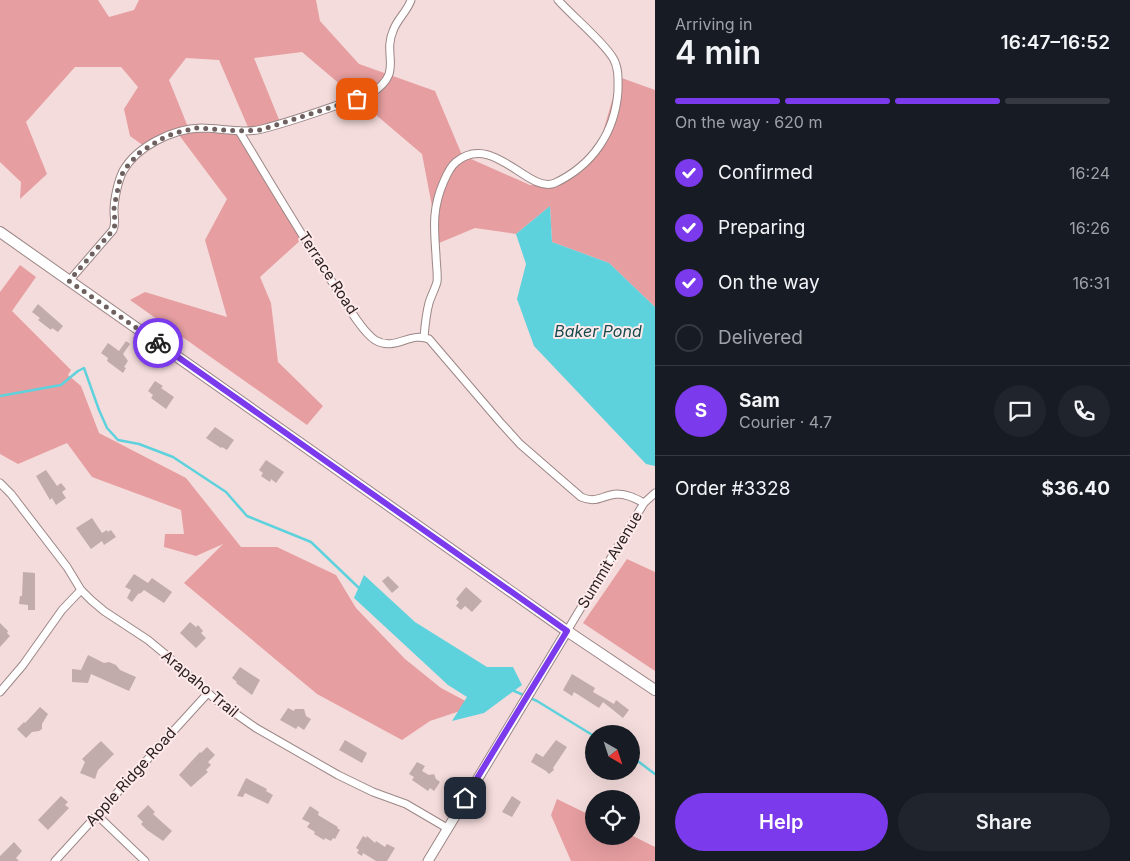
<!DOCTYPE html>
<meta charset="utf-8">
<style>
:root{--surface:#171b24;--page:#20242c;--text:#f1f3f6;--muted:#9ea1a6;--line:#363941;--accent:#7c3aed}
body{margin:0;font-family:Inter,sans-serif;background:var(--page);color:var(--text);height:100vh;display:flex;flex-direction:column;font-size:19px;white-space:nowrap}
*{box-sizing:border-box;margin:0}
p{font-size:16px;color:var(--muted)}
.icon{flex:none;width:28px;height:28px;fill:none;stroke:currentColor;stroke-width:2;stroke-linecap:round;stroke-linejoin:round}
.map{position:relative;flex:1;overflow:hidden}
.details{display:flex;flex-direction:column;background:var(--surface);width:475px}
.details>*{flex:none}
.needle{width:32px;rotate:141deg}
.buttons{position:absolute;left:585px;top:725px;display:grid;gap:10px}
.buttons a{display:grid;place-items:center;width:55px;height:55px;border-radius:50%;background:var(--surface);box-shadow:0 5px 20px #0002;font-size:25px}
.pin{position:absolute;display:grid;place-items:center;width:42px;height:42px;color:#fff;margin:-21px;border-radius:10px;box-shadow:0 2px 8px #0006}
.courier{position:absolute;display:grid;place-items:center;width:50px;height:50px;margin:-25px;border:4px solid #7c3aed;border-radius:50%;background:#fff;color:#222;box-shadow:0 1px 6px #0007}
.summary em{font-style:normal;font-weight:600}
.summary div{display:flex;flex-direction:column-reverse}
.summary{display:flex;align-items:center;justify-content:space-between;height:85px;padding:0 20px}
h1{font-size:32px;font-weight:600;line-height:38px}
.bar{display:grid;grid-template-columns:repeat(4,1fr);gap:8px 5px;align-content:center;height:60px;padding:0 20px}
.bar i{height:6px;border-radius:4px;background:var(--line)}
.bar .selected{background:var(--accent)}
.bar p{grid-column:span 4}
.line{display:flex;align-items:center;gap:12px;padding:0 20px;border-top:1px solid var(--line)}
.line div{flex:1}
.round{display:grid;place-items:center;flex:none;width:52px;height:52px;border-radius:26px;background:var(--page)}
ol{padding:0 20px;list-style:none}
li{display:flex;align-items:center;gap:15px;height:55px}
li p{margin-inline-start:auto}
li .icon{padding:5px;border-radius:50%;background:var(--accent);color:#fff;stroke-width:4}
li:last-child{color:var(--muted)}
li i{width:28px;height:28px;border:2px solid var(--line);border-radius:50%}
.action{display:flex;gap:10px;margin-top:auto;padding:10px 20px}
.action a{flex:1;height:58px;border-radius:30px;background:var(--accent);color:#fff;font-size:20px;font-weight:600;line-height:58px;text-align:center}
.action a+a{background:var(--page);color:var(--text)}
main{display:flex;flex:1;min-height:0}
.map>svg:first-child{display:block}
.green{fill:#e69ea0}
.water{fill:#5ed2dc}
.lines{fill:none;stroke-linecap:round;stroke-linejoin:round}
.stream{stroke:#5ed2dc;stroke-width:2.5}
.building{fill:#c2abab}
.minor-casing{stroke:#9c8686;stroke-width:9}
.tertiary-casing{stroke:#9c8686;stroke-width:11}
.secondary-casing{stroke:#9c8686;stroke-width:12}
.minor{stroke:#fff;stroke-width:7}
.tertiary{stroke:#fff;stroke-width:9}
.secondary{stroke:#fff;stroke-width:10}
.done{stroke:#6f6060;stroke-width:5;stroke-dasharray:0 9}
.route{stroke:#7c3aed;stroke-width:6}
.labels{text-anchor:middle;stroke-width:4;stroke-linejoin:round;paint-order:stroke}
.street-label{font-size:15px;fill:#271e1e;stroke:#ffeaeb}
.water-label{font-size:16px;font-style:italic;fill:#164a4e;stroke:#ffeaeb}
</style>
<main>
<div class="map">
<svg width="655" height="861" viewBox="0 0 655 861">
<rect width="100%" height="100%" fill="#f5dcdc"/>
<g class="green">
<path d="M 0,0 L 98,0 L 109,17 L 134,10 L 139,0 L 316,0 L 320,21 L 359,64 L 435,91 L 462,155 L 530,185 L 555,185 L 598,149 L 619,77 L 655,90 L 655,307 L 609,263 L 552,242 L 550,206 L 516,234 L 475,228 L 439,243 L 422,154 L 302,52 L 254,58 L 280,122 L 251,134 L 219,60 L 186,58 L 169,80 L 190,132 L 236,133 L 303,238 L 260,277 L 271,303 L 278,362 L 323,406 L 307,425 L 130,300 L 145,292 L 227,317 L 205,240 L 227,199 L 179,135 L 144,146 L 130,136 L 124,109 L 138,87 L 121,67 L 75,67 L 26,122 L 47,174 L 20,199 L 21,182 L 0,162 Z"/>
<path d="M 20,265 L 36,277 L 12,311 L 71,370 L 68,375 L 81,386 L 99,433 L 186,478 L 241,547 L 277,547 L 336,575 L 356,608 L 405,659 L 441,688 L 475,706 L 430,721 L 402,740 L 317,694 L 184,583 L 223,544 L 196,556 L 164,547 L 165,534 L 184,534 L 181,510 L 92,477 L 67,443 L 18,464 L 0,454 L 0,292 Z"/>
<path d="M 627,559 L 655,572 L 655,671 L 583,623 Z"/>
<path d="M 557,799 L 594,817 L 594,836 L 631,835 L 655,847 L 655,861 L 571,861 L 551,815 Z"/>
</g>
<g class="water">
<path d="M 550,206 L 552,242 L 609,263 L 655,307 L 655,466 L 646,464 L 534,346 L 517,299 L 526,264 L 516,234 Z"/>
<path d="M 364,575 L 415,622 L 487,667 L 513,667 L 522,685 L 484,713 L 452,721 L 467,697 L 448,685 L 354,598 Z"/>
</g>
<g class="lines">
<g class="stream">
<path d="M 0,396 L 61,385 L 78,371 L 84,368 L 99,410 L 107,428 L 118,440 L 139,444 L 173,457 L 226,492 L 247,516 L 311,542 L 360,589"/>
<path d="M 512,690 L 537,701 L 594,736"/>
<path d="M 631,756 L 655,774"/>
</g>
</g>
<g class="building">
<path d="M 38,304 L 63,326 L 58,332 L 52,328 L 51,330 L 38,320 L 40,318 L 32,312 Z"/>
<path d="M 126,341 L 130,344 L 123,354 L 128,361 L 124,367 L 126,368 L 123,373 L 107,361 L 108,358 L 101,353 L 108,343 L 119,351 Z"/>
<path d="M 155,381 L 163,386 L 161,388 L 174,397 L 166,409 L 151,398 L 153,395 L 148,391 Z"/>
<path d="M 215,427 L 234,440 L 227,450 L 222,447 L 221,448 L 206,438 Z"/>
<path d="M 266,460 L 284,472 L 276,483 L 271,479 L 270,482 L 261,476 L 263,473 L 259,470 Z"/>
<path d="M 46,470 L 57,486 L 61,483 L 66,489 L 62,492 L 66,498 L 56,505 L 52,498 L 50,500 L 36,476 Z"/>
<path d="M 92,518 L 102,533 L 107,530 L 108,532 L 111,530 L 116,537 L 104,545 L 102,541 L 91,549 L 76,528 Z"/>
<path d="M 23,572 L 35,573 L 35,610 L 28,610 L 28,605 L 19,604 L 20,596 L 22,596 Z"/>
<path d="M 134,574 L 148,583 L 152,578 L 172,592 L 164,603 L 144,590 L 141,593 L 138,594 L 132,602 L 127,598 L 131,590 L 125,587 Z"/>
<path d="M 388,576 L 399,587 L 392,593 L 382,581 Z"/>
<path d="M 466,587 L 482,601 L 472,612 L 465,606 L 461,610 L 456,606 L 459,602 L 456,599 Z"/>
<path d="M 190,622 L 196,627 L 198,625 L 203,631 L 201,633 L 206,638 L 196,648 L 180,633 Z"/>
<path d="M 0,623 L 8,631 L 7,633 L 10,636 L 0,647 Z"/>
<path d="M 88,655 L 104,663 L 109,662 L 116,665 L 120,670 L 136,677 L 129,691 L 91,674 L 88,683 L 72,682 L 72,669 L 81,670 Z"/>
<path d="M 240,667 L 260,680 L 252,695 L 236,683 L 237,682 L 232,678 Z"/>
<path d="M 572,674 L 595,688 L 593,692 L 614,704 L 616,700 L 629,710 L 623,718 L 603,702 L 599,708 L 574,692 L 572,696 L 563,690 Z"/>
<path d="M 40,707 L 48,714 L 42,724 L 42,729 L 39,731 L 32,732 L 26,738 L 17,729 L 24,722 L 25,723 Z"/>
<path d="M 288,708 L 294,711 L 295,709 L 304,709 L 306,716 L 311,719 L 304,730 L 298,726 L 296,729 L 280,720 Z"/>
<path d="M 345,740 L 367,753 L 362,763 L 339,750 Z"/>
<path d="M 556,740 L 567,747 L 553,768 L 554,770 L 549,774 L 546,771 L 531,762 L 536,753 L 543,757 Z"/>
<path d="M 101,741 L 114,754 L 98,770 L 95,779 L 80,773 L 85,762 L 82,759 Z"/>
<path d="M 207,747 L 215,755 L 208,762 L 211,765 L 206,770 L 208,772 L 191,787 L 179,775 L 200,752 L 201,753 Z"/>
<path d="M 417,762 L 425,766 L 422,771 L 429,775 L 434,774 L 436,779 L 440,782 L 434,791 L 430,788 L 428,791 L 412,780 L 414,777 L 409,774 Z"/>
<path d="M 246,778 L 267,789 L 266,791 L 273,795 L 268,804 L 245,793 L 243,797 L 237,796 Z"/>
<path d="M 61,796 L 68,802 L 65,805 L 69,808 L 48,830 L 38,820 Z"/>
<path d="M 512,796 L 521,802 L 512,817 L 502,812 Z"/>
<path d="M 148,805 L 155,812 L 153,814 L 172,831 L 163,841 L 147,830 L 141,824 L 143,822 L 137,816 Z"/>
<path d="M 310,806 L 319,812 L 318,815 L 338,827 L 337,828 L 340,830 L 335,839 L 333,838 L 331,841 L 325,838 L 324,840 L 314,834 L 315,832 L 307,827 L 310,823 L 302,819 Z"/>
<path d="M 363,836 L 366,838 L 367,836 L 375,843 L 376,841 L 385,847 L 387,844 L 395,848 L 387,861 L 376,861 L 363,853 L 362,856 L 357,853 L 359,850 L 356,848 Z"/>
<path d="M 14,842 L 22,851 L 16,858 L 19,861 L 0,861 L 0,856 Z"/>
</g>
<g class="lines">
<g class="minor-casing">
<g id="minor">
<path d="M 239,131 C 273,187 306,243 342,297 C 350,310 363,332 375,340 C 395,352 410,331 429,339 L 500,422 L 520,444 L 581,497 C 597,504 602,495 617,494 C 627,494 635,498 644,503"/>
<path d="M 69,281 L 113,230 C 116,223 114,218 114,211 C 114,199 118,181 123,171 C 137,146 173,129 201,128 C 221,128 242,134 262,129 C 298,120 334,106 370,94 C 405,73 382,56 393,31 C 397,19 407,12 411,0"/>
<path d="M 424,337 C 425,326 426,314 429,303 C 431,296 435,289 437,282 C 438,274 436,263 436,255 C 434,227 432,208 444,181 C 447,174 450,167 456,162 C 493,131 529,195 555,183 C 593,165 615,132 618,91 C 618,79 619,68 613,58 C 602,40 573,17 558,0"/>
<path d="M 0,483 L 11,494 L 67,567 L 81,590 L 91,600 L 104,611 L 148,640 L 171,659 L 216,700 L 256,728 L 338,775 L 373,792 L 406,804 L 447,828"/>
<path d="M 567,631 L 644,503 L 655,493"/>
<path d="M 0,692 L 23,665 L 62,610 L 81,590"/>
<path d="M 97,815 L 145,861"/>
<path d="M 55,861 L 208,693"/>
</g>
</g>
<g class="tertiary-casing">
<path id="tertiary" d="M 428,861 L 567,631"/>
</g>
<g class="secondary-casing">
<path id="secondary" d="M 0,232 L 567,631 L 655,690"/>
</g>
<use href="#minor" class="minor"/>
<use href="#tertiary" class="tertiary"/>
<use href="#secondary" class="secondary"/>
</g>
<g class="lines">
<path class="done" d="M 158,343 L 69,281 L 113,230 L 115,225 L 114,207 L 120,179 L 124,170 L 139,153 L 161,139 L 175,133 L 197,128 L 239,131 L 260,130 L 357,99"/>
<path class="route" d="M 158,343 L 567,631 L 465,798"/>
</g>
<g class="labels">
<g class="street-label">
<text transform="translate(328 273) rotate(57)" y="5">Terrace Road</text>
<text transform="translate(610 560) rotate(-59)" y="5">Summit Avenue</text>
<text transform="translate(200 684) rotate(40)" y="5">Arapaho Trail</text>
<text transform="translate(131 777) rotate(-48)" y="5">Apple Ridge Road</text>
</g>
<g class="water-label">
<text x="598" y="337">Baker Pond</text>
</g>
</g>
</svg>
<div class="buttons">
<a><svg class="needle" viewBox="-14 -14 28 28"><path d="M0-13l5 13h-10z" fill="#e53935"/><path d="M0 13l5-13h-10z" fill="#9ea1a6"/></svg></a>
<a><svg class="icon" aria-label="locate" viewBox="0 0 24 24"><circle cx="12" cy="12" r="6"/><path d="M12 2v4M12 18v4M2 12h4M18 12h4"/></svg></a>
</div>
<div class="pin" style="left:357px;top:99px;background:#ea580c"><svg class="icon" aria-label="bag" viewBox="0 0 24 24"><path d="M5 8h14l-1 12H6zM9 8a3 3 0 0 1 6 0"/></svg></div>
<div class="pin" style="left:465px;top:798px;background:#1f2937"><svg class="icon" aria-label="home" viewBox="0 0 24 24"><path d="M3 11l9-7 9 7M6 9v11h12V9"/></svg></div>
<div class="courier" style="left:158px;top:343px"><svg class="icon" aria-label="bike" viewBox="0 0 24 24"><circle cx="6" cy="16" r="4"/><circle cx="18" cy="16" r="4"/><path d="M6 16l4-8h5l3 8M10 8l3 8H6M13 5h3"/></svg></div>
</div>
<section class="details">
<div class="summary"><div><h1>4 min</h1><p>Arriving in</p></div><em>16:47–16:52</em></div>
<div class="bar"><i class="selected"></i><i class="selected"></i><i class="selected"></i><i></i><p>On the way · 620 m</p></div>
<ol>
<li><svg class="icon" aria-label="check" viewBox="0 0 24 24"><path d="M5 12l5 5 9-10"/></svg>Confirmed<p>16:24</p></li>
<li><svg class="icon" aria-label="check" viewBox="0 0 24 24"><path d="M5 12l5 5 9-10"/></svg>Preparing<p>16:26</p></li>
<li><svg class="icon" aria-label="check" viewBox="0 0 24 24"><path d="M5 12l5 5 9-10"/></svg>On the way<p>16:31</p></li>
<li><i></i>Delivered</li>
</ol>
<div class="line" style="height:90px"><b class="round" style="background:var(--accent);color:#fff">S</b><div><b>Sam</b><p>Courier · 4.7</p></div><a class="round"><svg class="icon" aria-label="chat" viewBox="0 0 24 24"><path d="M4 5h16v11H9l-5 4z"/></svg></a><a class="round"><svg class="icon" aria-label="phone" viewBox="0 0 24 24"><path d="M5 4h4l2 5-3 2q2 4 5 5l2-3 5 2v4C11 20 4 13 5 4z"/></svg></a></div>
<div class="line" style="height:65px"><div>Order #3328</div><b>$36.40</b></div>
<div class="action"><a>Help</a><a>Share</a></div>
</section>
</main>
